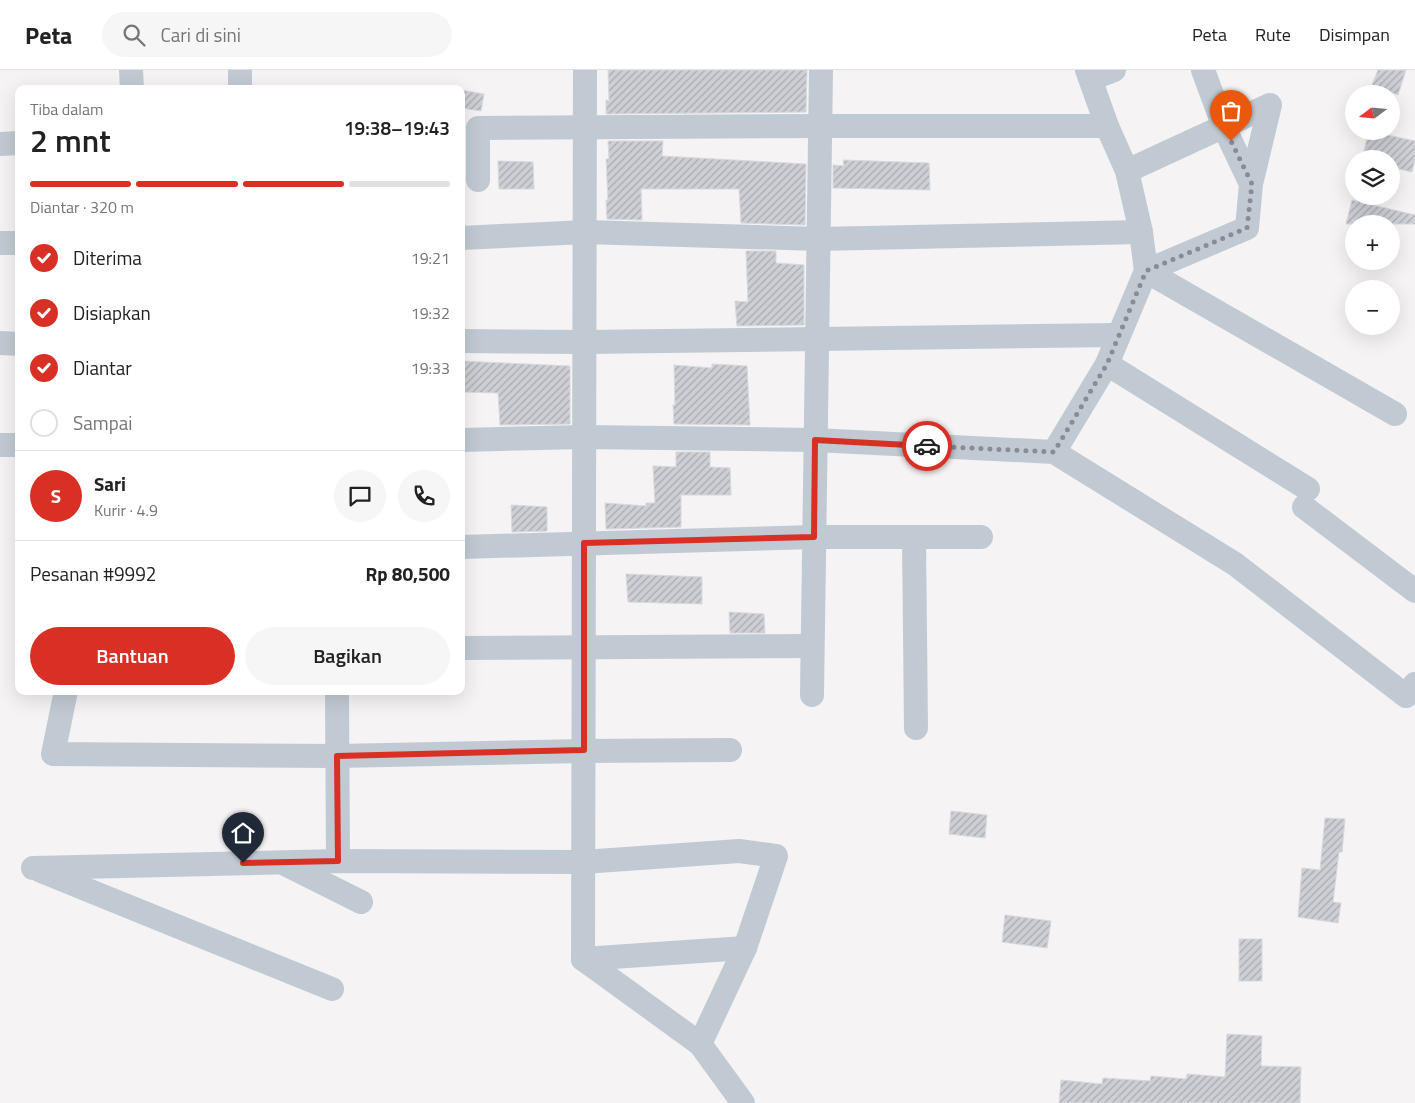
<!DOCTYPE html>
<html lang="id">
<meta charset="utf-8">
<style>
:root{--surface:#fff;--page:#f6f6f6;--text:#222;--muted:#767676;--line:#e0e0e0;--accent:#d93025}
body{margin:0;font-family:"Titillium Web",sans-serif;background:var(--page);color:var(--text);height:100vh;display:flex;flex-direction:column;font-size:19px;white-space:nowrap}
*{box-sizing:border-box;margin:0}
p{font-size:16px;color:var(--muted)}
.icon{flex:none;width:28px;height:28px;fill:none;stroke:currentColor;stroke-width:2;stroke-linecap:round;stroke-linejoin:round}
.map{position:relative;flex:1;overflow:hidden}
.sheet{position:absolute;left:15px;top:15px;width:450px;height:610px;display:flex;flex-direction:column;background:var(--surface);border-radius:10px;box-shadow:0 5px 20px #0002}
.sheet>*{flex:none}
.needle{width:32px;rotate:254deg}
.tools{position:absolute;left:1345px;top:15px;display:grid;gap:10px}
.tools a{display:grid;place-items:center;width:55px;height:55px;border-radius:50%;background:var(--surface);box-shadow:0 5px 20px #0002;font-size:25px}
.pin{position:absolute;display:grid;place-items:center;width:42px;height:42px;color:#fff;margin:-51px -21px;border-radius:50% 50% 50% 0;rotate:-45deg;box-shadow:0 0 5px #0007}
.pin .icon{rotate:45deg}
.courier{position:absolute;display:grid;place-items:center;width:50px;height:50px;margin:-25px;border:4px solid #d93025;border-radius:50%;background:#fff;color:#222;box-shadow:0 1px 6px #0007}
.head em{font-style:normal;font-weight:600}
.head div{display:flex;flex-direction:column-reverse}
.head{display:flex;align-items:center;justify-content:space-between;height:85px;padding:0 15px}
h1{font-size:32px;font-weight:600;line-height:38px}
.bar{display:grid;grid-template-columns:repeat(4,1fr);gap:8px 5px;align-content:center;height:60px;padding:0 15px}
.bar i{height:6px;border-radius:4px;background:var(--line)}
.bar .on{background:var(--accent)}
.bar p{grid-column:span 4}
.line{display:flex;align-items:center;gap:12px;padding:0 15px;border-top:1px solid var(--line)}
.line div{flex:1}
.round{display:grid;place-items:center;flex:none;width:52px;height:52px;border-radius:26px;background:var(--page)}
ol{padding:0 15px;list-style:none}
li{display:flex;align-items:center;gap:15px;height:55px}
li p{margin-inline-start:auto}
li .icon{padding:5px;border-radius:50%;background:var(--accent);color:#fff;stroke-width:4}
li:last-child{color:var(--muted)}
li i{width:28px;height:28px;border:2px solid var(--line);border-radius:50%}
.cta{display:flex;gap:10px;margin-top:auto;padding:10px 15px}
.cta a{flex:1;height:58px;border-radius:30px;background:var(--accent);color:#fff;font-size:20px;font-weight:600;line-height:58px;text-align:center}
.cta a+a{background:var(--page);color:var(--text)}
header{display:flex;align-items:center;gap:30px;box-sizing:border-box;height:70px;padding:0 25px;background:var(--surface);border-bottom:1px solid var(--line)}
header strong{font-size:24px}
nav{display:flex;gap:28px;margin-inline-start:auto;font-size:18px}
.search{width:350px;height:45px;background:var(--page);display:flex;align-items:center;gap:12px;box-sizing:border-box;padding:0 18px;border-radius:28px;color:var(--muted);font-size:19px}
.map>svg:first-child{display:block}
.building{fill:url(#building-hatch);stroke:#d7d9de}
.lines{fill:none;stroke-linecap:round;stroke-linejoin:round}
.minor{stroke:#c1cad2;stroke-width:24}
.done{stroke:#868d94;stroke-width:5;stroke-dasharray:0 9}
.route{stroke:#d93025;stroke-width:6}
</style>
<header>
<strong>Peta</strong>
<div class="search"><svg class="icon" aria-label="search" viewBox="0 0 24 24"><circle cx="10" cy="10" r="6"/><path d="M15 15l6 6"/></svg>Cari di sini</div>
<nav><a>Peta</a><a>Rute</a><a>Disimpan</a></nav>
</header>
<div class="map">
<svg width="1415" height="1033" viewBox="0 0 1415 1033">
<defs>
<pattern id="building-hatch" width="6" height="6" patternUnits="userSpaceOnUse" patternTransform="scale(1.25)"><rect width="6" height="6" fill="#cdcfd5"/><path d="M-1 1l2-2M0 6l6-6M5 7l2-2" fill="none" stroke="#a8abb0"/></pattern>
</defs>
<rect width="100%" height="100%" fill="#f5f3f3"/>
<g class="building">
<path d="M 608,0 L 807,0 L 806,42 L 606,44 L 606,30 L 609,31 Z"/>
<path d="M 1378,0 L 1406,0 L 1398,25 L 1372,15 Z"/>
<path d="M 461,20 L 484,24 L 481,41 L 461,38 Z"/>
<path d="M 1369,61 L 1415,71 L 1415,90 L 1412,102 L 1391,97 L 1391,89 L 1362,89 Z"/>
<path d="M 608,71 L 663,71 L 662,86 L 806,94 L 805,155 L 741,153 L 739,119 L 641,119 L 642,150 L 607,149 L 606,130 L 608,130 L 606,89 L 609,89 Z"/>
<path d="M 843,90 L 929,93 L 930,120 L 833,118 L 833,95 L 844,96 Z"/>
<path d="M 498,91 L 533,92 L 534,119 L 499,119 Z"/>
<path d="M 1352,130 L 1415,145 L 1415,154 L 1346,154 Z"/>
<path d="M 746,181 L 776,181 L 776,193 L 804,195 L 804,255 L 737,256 L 735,231 L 748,232 Z"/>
<path d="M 461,291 L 570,296 L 570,354 L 500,355 L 498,323 L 461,322 Z"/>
<path d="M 712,294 L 747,296 L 750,355 L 674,354 L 673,335 L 675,335 L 674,295 L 712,298 Z"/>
<path d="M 676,382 L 710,382 L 710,397 L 730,398 L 731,425 L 681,425 L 681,457 L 606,459 L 605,433 L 646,436 L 646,433 L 655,433 L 653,396 L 676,397 Z"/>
<path d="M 511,435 L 547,437 L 547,461 L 512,462 Z"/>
<path d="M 626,504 L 702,507 L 702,534 L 628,532 Z"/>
<path d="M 729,542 L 764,544 L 765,563 L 730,563 Z"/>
<path d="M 951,741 L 987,745 L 985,768 L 949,764 Z"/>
<path d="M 1325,748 L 1345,749 L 1342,782 L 1339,782 L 1333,832 L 1341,833 L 1338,853 L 1298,847 L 1302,798 L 1320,800 Z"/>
<path d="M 1005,845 L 1051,851 L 1047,878 L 1002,872 Z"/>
<rect x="1239" y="869" width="23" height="42"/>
<path d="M 1227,964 L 1262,966 L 1261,996 L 1301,997 L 1300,1033 L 1059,1033 L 1061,1010 L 1102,1014 L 1103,1008 L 1150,1011 L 1151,1006 L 1186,1009 L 1187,1004 L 1225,1007 Z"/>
</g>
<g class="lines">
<g class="minor">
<path d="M 131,0 L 132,19"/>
<path d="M 240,0 L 240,19"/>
<path d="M 1091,9 L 1114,0"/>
<path d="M 0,74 L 19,73"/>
<path d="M 1127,101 L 1270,35 L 1251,114"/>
<path d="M 478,110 L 478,58 L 820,56 L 1107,56"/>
<path d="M 461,168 L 585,162 L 818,169 L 1141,162"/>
<path d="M 0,173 L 19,173"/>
<path d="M 1146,201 L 1395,344"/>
<path d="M 1146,201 L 1247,158 L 1251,114 L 1224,57 L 1203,0"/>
<path d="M 461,271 L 585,272 L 1118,265"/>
<path d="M 0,273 L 19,274"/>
<path d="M 1107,294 L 1308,419"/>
<path d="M 461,370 L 583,367 L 815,370 L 1054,382 L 1235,494 L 1406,626 L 1415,614"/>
<path d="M 0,375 L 19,375"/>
<path d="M 1054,382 L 1107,294 L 1146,201 L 1141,162 L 1127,101 L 1107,56 L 1087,0"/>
<path d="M 1304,437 L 1415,521"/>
<path d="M 914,468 L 916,658"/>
<path d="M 461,477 L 814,467 L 981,467"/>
<path d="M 461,578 L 812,576"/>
<path d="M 66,621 L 53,684 L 337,686 L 584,681 L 730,680"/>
<path d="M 337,621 L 338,791"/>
<path d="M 812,625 L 821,0"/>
<path d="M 285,794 L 361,832"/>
<path d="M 33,798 L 338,791 L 583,792 L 739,781 L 776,786 L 745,878 L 700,974"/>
<path d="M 41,801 L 332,919"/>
<path d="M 583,889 C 583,592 584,296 585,0"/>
<path d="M 583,889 L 700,974 L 743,1033"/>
<path d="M 583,889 L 745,878"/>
</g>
</g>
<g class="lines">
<path class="done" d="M 927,376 L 1054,382 L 1107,294 L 1146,201 L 1247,158 L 1252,114 L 1231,71"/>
<path class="route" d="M 243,793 L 338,791 L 337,686 L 584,680 L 584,473 L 814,467 L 815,370 L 927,376"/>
</g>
</svg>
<div class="tools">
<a><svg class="needle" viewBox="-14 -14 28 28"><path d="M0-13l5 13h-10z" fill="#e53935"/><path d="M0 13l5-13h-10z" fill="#767676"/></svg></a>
<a><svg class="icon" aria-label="layers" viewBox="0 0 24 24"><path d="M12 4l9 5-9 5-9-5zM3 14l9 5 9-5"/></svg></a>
<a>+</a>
<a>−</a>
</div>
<div class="pin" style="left:1231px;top:71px;background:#ea580c"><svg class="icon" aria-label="bag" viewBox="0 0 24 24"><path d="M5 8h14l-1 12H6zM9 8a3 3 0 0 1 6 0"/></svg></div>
<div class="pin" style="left:243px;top:793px;background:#1f2937"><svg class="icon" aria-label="home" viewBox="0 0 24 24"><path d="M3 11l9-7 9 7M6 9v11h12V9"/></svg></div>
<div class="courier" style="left:927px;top:376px"><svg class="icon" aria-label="car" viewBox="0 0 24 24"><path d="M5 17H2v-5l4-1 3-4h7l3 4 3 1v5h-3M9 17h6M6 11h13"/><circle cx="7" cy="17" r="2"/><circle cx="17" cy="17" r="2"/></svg></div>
<section class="sheet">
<div class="head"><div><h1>2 mnt</h1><p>Tiba dalam</p></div><em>19:38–19:43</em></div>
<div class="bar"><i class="on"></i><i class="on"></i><i class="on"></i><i></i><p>Diantar · 320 m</p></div>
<ol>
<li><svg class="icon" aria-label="check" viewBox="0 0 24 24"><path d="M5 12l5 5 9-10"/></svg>Diterima<p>19:21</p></li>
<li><svg class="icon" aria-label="check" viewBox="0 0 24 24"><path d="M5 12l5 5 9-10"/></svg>Disiapkan<p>19:32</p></li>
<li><svg class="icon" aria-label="check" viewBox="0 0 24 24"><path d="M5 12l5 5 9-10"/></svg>Diantar<p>19:33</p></li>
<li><i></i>Sampai</li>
</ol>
<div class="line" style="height:90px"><b class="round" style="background:var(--accent);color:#fff">S</b><div><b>Sari</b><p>Kurir · 4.9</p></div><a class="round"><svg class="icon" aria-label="chat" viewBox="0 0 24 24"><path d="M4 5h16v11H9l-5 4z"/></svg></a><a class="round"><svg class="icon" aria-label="phone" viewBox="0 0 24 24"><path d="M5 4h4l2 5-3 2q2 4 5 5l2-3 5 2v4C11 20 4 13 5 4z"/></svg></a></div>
<div class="line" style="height:65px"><div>Pesanan #9992</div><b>Rp 80,500</b></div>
<div class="cta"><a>Bantuan</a><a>Bagikan</a></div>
</section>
</div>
